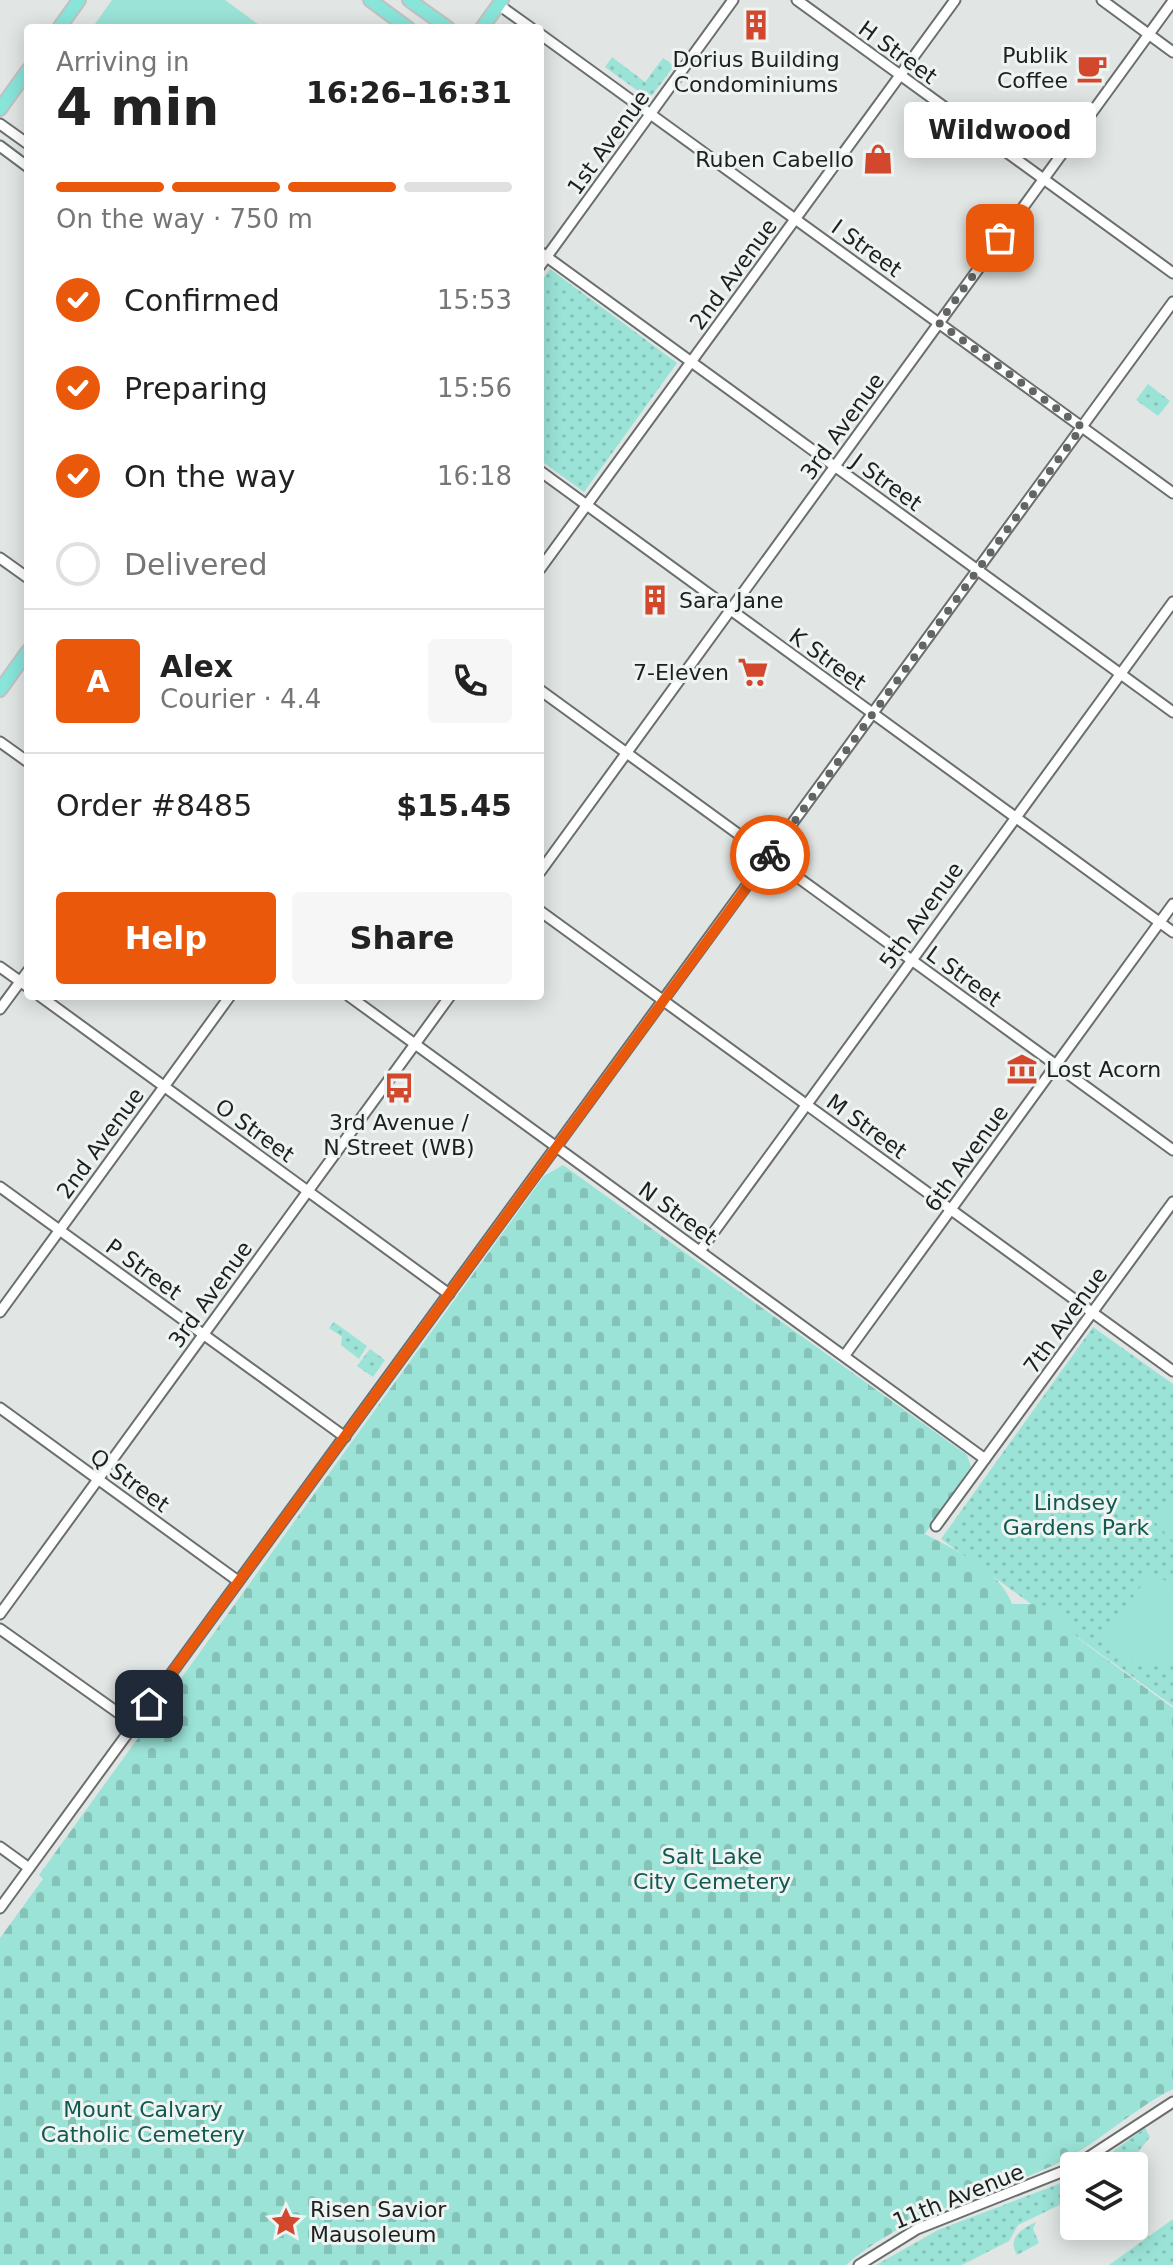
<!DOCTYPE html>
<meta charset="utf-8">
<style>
:root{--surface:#fff;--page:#f6f6f6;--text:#222;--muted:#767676;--line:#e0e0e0;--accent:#ea580c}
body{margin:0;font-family:"DejaVu Sans",sans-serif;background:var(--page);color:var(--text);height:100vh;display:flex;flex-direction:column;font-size:30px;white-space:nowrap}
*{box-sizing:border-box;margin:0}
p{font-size:26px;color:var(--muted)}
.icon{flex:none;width:44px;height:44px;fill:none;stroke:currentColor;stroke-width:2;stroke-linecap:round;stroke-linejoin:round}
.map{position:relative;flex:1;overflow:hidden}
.panel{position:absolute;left:24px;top:24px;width:520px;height:976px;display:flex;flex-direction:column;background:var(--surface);border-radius:8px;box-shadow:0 4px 20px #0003}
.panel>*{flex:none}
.controls{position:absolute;left:1060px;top:2152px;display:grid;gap:16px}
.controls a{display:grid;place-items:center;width:88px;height:88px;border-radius:8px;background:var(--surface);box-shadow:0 4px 20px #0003;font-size:40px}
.pin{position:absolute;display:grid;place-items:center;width:68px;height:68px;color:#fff;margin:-34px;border-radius:16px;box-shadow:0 4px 12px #0006}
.courier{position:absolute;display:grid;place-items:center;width:80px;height:80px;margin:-40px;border:6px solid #ea580c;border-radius:50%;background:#fff;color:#222;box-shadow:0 2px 10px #0007}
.bubble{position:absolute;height:56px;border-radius:8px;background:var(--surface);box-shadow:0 4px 20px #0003;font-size:26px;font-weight:800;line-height:56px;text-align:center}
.overview em{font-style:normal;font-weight:800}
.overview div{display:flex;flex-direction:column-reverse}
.overview{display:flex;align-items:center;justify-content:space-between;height:136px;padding:0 32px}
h1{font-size:52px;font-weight:800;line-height:60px}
.bar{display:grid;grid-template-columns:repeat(4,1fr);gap:12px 8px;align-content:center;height:96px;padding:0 32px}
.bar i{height:10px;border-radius:6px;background:var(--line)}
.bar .selected{background:var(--accent)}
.bar p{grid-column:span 4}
.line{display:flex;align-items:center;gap:20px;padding:0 32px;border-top:2px solid var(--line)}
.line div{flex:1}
.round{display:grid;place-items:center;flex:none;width:84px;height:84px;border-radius:8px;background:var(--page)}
ol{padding:0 32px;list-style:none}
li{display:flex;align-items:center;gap:24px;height:88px}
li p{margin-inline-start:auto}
li .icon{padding:8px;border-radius:50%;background:var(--accent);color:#fff;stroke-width:4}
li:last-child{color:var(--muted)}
li i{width:44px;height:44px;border:4px solid var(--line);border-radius:50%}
.action{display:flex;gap:16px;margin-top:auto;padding:16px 32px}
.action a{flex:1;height:92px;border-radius:8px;background:var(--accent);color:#fff;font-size:32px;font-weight:800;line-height:92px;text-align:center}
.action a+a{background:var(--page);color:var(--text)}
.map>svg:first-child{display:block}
.green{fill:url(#green-dots)}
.cemetery{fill:url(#cemetery-stones)}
.pitch{fill:#9be3d7}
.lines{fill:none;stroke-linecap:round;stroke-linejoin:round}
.minor-casing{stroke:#6a6f6e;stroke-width:13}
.major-casing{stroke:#c0c1c1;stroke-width:16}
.minor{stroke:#fff;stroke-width:9}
.major{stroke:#88e5da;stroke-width:12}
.done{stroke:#626565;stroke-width:8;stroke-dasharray:0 14.4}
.route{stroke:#ea580c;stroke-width:10}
.labels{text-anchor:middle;stroke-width:6;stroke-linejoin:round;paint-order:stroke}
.street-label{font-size:22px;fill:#1e2020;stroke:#eef4f2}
.poi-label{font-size:22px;fill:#1e2020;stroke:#eef4f2;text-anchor:end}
.park-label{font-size:22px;fill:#125951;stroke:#eef4f2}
</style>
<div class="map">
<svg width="1173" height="2265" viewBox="0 0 1173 2265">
<defs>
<pattern id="green-dots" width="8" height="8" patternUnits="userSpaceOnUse" patternTransform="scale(2)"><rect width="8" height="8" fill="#9be3d7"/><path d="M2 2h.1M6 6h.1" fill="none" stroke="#85c2b8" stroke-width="1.8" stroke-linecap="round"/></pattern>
<pattern id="cemetery-stones" width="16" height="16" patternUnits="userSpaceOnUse" patternTransform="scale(2)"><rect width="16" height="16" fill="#9be3d7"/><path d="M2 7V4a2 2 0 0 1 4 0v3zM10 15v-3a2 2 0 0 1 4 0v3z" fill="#85c2b8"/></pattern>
</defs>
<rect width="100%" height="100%" fill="#e1e6e5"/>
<g class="green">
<path d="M 612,57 L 645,82 L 663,58 L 674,66 L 649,99 L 605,67 Z"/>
<path d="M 550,269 L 677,363 L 584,492 L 540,460 L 540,283 Z"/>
<path d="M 1148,384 L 1170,401 L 1158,416 L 1136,400 Z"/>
<path d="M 334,1322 L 367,1346 L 359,1359 L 341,1345 L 342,1337 L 329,1328 Z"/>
<path d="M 1093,1327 L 1173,1384 L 1173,1706 L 941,1539 Z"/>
<path d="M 370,1349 L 385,1360 L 373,1377 L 357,1366 Z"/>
<path d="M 1145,2128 L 1150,2137 L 1127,2166 L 1093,2166 Z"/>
<path d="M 1074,2178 L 1074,2198 L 1018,2225 L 1009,2241 L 962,2265 L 876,2265 L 938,2230 Z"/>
<path d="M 1173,2219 L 1173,2265 L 1109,2265 Z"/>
<path d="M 1036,2222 L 1033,2229 L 1039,2243 L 1017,2255 C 1007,2238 1021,2229 1036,2222 Z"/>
</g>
<path class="cemetery" d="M 563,1165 L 967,1455 L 971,1467 L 925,1534 C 954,1549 1001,1571 1012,1604 L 1039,1604 L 1056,1611 L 1079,1639 L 1173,1708 L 1173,2089 C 1131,2110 1097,2145 1054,2165 C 983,2198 907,2212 846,2265 L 0,2265 L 0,1938 L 43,1879 L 39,1875 L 544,1176 Z"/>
<g class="pitch">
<path d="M 112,0 L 225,0 L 263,28 L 92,28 Z"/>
<path d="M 1173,1499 L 1173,1541 L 1151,1518 Z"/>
<path d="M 1158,1575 L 1173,1587 L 1173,1665 C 1145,1668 1120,1662 1101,1642 L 1147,1578 Z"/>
</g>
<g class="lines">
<g class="minor-casing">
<g id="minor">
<path d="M 797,0 L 1173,273"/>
<path d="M 1102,0 L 1173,52"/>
<path d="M 499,5 L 531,28"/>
<path d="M 540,34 L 1173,493"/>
<path d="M 0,124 L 28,144"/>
<path d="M 0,146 L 28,167"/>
<path d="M 540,252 L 1173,712"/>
<path d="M 540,266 L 733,0"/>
<path d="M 540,471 L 1173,932"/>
<path d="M 0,558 L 28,578"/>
<path d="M 540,569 L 955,0"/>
<path d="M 540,690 L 1173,1150"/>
<path d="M 0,742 L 28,762"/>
<path d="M 540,872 L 1173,1"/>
<path d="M 540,911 L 1173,1371"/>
<path d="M 0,967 L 28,987"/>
<path d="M 40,996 L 449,1294"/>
<path d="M 349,996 L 985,1459"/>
<path d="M 0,1009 L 28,971"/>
<path d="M 0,1187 L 345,1437"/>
<path d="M 700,1251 L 1173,602"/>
<path d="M 0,1312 L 230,996"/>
<path d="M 845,1355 L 1173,904"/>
<path d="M 0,1408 L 238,1581"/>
<path d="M 936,1526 L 1173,1202"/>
<path d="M 0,1614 L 450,996"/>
<path d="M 0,1629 L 134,1724"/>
<path d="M 0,1847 L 29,1868"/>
<path d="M 0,1908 L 1173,302"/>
<path d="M 1075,2166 L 1173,2102"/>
<path d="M 859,2265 L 917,2229 L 1074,2167"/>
</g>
</g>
<g class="major-casing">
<g id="major">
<path d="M 370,0 L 408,28"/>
<path d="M 409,0 L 448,28"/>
<path d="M 59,28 L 79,0"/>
<path d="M 482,28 L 502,0"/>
<path d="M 0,109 L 28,70"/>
<path d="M 0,690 L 28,651"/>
</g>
</g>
<use href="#minor" class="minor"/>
<use href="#major" class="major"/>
</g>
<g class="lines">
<path class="done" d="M 770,855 L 1082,427 L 939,323 L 1000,238"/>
<path class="route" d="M 149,1704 L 770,855"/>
</g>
<defs>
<g id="building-bare" transform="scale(2.4)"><path d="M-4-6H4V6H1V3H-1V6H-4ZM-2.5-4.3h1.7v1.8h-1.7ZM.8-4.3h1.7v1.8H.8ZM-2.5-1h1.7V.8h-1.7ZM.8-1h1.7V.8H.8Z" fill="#d3482c" stroke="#eef4f2" stroke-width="2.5" paint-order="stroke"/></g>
<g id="cafe-bare" transform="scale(2.4)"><path d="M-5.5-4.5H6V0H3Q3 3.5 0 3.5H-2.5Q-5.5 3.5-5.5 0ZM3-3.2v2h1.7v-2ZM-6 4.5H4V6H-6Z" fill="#d3482c" stroke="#eef4f2" stroke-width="2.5" paint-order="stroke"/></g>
<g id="shop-bare" transform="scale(2.4)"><path d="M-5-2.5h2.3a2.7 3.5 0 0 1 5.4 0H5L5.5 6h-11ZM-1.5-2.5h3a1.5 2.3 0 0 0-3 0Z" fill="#d3482c" stroke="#eef4f2" stroke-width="2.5" paint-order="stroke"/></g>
<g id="supermarket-bare" transform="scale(2.4)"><path d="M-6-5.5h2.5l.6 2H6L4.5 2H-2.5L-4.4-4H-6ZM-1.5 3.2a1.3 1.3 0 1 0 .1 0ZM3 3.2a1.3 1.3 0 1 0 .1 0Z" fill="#d3482c" stroke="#eef4f2" stroke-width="2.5" paint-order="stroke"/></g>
<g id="museum-bare" transform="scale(2.4)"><path d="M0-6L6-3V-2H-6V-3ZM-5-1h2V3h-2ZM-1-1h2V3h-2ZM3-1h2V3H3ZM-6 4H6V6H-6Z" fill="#d3482c" stroke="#eef4f2" stroke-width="2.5" paint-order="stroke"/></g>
<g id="bus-bare" transform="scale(2.4)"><path d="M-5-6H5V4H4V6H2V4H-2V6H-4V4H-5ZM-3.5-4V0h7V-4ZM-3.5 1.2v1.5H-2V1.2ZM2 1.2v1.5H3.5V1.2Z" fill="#d3482c" stroke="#eef4f2" stroke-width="2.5" paint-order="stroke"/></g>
<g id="sight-bare" transform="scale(2.4)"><path d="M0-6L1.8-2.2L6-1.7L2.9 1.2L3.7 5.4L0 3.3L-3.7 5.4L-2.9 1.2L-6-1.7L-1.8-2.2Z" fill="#d3482c" stroke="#eef4f2" stroke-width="2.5" paint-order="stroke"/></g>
</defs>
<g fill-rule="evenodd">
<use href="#building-bare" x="756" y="25"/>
<use href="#cafe-bare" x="1092" y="68"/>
<use href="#shop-bare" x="878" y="159"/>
<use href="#building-bare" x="655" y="600"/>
<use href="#supermarket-bare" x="753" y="672"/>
<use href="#museum-bare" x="1022" y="1069"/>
<use href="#bus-bare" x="399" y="1088"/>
<use href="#sight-bare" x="286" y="2222"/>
</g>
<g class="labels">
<g class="street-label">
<text transform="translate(898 52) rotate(36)" y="8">H Street</text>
<text transform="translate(608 142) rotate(-54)" y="8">1st Avenue</text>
<text transform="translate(867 248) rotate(36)" y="8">I Street</text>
<text transform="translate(733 274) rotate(-54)" y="8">2nd Avenue</text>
<text transform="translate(842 426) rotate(-54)" y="8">3rd Avenue</text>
<text transform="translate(887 482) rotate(36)" y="8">J Street</text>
<text transform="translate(828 659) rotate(36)" y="8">K Street</text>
<text transform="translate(921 915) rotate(-54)" y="8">5th Avenue</text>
<text transform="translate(964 976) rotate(36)" y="8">L Street</text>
<text transform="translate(867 1126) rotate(36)" y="8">M Street</text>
<text transform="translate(255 1130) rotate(36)" y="8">O Street</text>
<text transform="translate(100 1143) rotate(-54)" y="8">2nd Avenue</text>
<text transform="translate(966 1158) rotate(-54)" y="8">6th Avenue</text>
<text transform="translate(678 1213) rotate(36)" y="8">N Street</text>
<text transform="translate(144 1269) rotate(36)" y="8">P Street</text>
<text transform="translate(210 1294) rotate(-54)" y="8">3rd Avenue</text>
<text transform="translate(1065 1320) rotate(-54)" y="8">7th Avenue</text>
<text transform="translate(130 1480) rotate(36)" y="8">Q Street</text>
<text transform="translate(958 2196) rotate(-22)" y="8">11th Avenue</text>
</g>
<g class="poi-label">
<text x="1068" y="63">Publik<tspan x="1068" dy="25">Coffee</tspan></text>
<text x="756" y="67" text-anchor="middle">Dorius Building<tspan x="756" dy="25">Condominiums</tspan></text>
<text x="854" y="167">Ruben Cabello</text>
<text x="679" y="608" text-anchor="start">Sara Jane</text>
<text x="729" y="680">7-Eleven</text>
<text x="1046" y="1077" text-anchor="start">Lost Acorn</text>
<text x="399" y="1130" text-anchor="middle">3rd Avenue /<tspan x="399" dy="25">N Street (WB)</tspan></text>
<text x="310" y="2217" text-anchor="start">Risen Savior<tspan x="310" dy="25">Mausoleum</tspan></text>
</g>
<g class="park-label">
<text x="1076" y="1510">Lindsey<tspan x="1076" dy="25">Gardens Park</tspan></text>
<text x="712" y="1864">Salt Lake<tspan x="712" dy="25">City Cemetery</tspan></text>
<text x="143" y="2117">Mount Calvary<tspan x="143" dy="25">Catholic Cemetery</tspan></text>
</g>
</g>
</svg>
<div class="controls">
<a><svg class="icon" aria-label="layers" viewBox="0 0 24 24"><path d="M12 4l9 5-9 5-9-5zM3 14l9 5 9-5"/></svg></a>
</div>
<div class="pin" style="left:1000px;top:238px;background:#ea580c"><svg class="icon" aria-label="bag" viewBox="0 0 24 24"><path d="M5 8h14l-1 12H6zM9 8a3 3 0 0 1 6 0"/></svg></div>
<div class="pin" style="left:149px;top:1704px;background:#1f2937"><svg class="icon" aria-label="home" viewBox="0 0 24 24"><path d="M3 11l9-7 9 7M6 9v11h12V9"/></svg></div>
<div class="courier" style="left:770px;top:855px"><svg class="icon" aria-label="bike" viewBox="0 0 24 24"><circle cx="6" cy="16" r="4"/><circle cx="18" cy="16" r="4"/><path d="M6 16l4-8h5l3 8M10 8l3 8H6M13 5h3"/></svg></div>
<div class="bubble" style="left:904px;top:102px;width:192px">Wildwood</div>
<section class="panel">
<div class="overview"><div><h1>4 min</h1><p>Arriving in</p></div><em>16:26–16:31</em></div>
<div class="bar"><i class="selected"></i><i class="selected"></i><i class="selected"></i><i></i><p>On the way · 750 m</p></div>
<ol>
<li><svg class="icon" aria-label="check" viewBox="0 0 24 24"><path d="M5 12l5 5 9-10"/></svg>Confirmed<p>15:53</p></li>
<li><svg class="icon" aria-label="check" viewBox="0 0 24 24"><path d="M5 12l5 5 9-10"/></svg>Preparing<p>15:56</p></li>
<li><svg class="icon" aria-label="check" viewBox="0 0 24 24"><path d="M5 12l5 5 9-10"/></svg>On the way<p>16:18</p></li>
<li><i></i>Delivered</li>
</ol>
<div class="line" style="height:144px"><b class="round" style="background:var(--accent);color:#fff">A</b><div><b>Alex</b><p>Courier · 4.4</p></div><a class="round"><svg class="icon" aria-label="phone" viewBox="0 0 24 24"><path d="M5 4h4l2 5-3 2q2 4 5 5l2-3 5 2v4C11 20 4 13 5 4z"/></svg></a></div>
<div class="line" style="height:104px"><div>Order #8485</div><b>$15.45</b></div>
<div class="action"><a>Help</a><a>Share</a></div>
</section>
</div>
